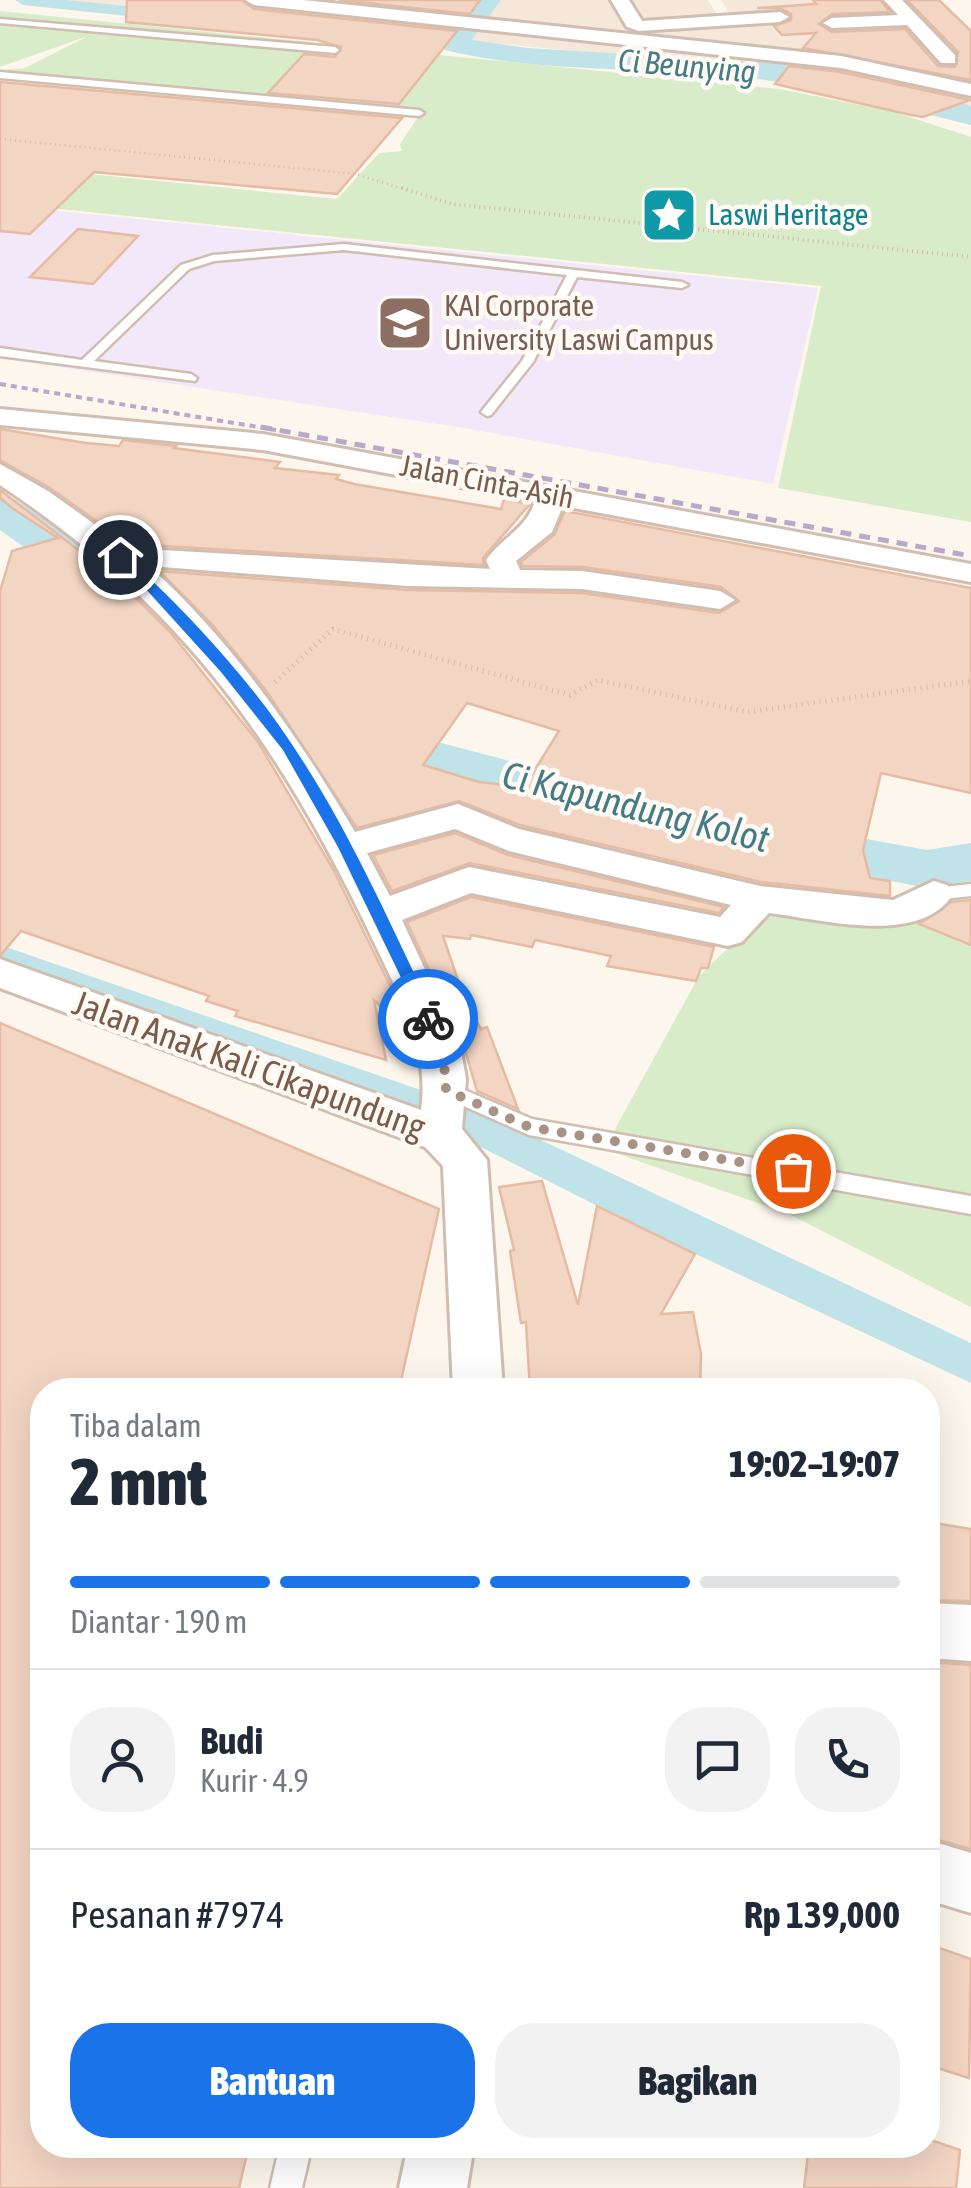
<!DOCTYPE html>
<html lang="id">
<meta charset="utf-8">
<style>
:root{--surface:#fff;--page:#f2f2f3;--text:#1f2937;--muted:#747a83;--line:#e0e1e3;--accent:#1a73e8}
body{margin:0;font-family:"Asap Condensed",sans-serif;background:var(--page);color:var(--text);height:100vh;display:flex;flex-direction:column;font-size:38px;white-space:nowrap}
*{box-sizing:border-box;margin:0}
p{font-size:32px;color:var(--muted)}
.icon{flex:none;width:55px;height:55px;fill:none;stroke:currentColor;stroke-width:2;stroke-linecap:round;stroke-linejoin:round}
.map{position:relative;flex:1;overflow:hidden}
.side{position:absolute;left:30px;top:1378px;width:910px;height:780px;display:flex;flex-direction:column;background:var(--surface);border-radius:40px;box-shadow:0 10px 40px #0002}
.side>*{flex:none}
.pin{position:absolute;display:grid;place-items:center;width:85px;height:85px;color:#fff;margin:-42px;border:5px solid #fff;border-radius:50%;box-shadow:0 2px 10px #0007}
.courier{position:absolute;display:grid;place-items:center;width:100px;height:100px;margin:-50px;border:8px solid #1a73e8;border-radius:50%;background:#fff;color:#222;box-shadow:0 2px 12px #0007}
.head em{font-style:normal;font-weight:800}
.head div{display:flex;flex-direction:column-reverse}
.head{display:flex;align-items:center;justify-content:space-between;height:170px;padding:0 40px}
h1{font-size:65px;font-weight:800;line-height:75px}
.bar{display:grid;grid-template-columns:repeat(4,1fr);gap:15px 10px;align-content:center;height:120px;padding:0 40px}
.bar i{height:12px;border-radius:8px;background:var(--line)}
.bar .selected{background:var(--accent)}
.bar p{grid-column:span 4}
.line{display:flex;align-items:center;gap:25px;padding:0 40px;border-top:2px solid var(--line)}
.line div{flex:1}
.round{display:grid;place-items:center;flex:none;width:105px;height:105px;border-radius:40px;background:var(--page)}
.cta{display:flex;gap:20px;margin-top:auto;padding:20px 40px}
.cta a{flex:1;height:115px;border-radius:40px;background:var(--accent);color:#fff;font-size:40px;font-weight:800;line-height:115px;text-align:center}
.cta a+a{background:var(--page);color:var(--text)}
.map>svg:first-child{display:block}
.residential{fill:#f5e8da}
.education{fill:#f3e8fa}
.green{fill:#d8ecc9}
.lines{fill:none;stroke-linecap:round;stroke-linejoin:round}
.canal{fill:#bfe3e8;fill-rule:evenodd}
.river{fill:#bfe3e8;fill-rule:evenodd}
.building{fill:#f3d5c3;stroke:#e6bba3;stroke-width:2.5;fill-rule:evenodd}
.lane-casing{stroke:#d1beb0;stroke-width:5}
.street-casing{stroke:#d1beb0;stroke-width:6}
.path-far2{stroke:#d9b8a5;stroke-width:2.5;stroke-dasharray:1 4;stroke-linecap:butt}
.path-far1{stroke:#d9b8a5;stroke-width:4;stroke-dasharray:1 4;stroke-linecap:butt}
.path{stroke:#d9b8a5;stroke-width:5;stroke-dasharray:1 5;stroke-linecap:butt}
.lane{fill:#fff;fill-rule:evenodd}
.street{fill:#fff;fill-rule:evenodd}
.rail-far1{stroke:#b9a8c9;stroke-width:4;stroke-dasharray:6 5;stroke-linecap:butt}
.rail{stroke:#b9a8c9;stroke-width:5;stroke-dasharray:11 8;stroke-linecap:butt}
.route{fill:#1a73e8}
.done{stroke:#a89285;stroke-width:10;stroke-dasharray:0 18}
.labels{text-anchor:middle;stroke-width:9;stroke-linejoin:round;paint-order:stroke}
.far-culture-label{font-size:30px;fill:#0d838f;stroke:#fffaf3;text-anchor:start}
.far-education-label{font-size:30px;fill:#785e54;stroke:#fffaf3;text-anchor:start}
.far-street-label{font-size:30px;fill:#7a5c4d;stroke:#fffaf3}
.far-water-label{font-size:32px;font-style:italic;fill:#437c86;stroke:#fffaf3}
.street-label{font-size:35px;fill:#7a5c4d;stroke:#fffaf3}
.water-label{font-size:38px;font-style:italic;fill:#437c86;stroke:#fffaf3}
</style>
<div class="map">
<svg width="971" height="2188" viewBox="0 0 971 2188">
<rect width="100%" height="100%" fill="#fdf6ec"/>
<g class="residential">
<path d="M 47,0 L 231,0 L 462,25 L 449,39 Z"/>
<path d="M 496,0 L 618,0 L 634,29 L 791,20 L 784,15 L 732,17 L 721,0 L 889,0 L 932,46 L 867,49 L 909,71 L 477,26 Z"/>
<path d="M 623,0 L 708,0 L 720,20 L 635,23 Z"/>
<path d="M 476,27 L 765,54 L 971,92 L 971,111 L 908,90 L 792,71 L 466,41 Z"/>
</g>
<path class="education" d="M 0,205 L 818,288 L 773,484 L 464,428 L 0,358 Z"/>
<g class="green">
<path d="M 0,11 L 779,89 L 891,111 L 971,137 L 971,522 L 778,488 L 821,286 L 0,203 L 0,165 L 337,199 L 379,153 L 402,151 L 400,144 L 420,114 L 0,74 L 0,70 L 25,68 L 88,36 L 0,67 Z"/>
<path d="M 971,910 L 971,1307 L 789,1214 L 604,1149 L 699,976 L 760,917 L 926,919 Z"/>
</g>
<g class="lines">
<g class="canal">
<path d="M 15,0 L 66,0 L 175,11 L 183,16 L 175,21 L 23,5 Z"/>
<path d="M 0,945 L 473,1108 L 971,1343 L 971,1383 L 655,1235 L 447,1130 L 0,970 Z"/>
</g>
<g class="river">
<path d="M 475,0 L 501,0 L 472,40 L 528,48 L 774,63 L 894,85 L 971,106 L 971,125 C 891,105 815,84 733,76 C 637,66 539,73 445,50 L 441,44 Z"/>
<path d="M 0,496 L 16,500 L 89,551 L 125,610 L 118,620 L 101,624 L 84,620 L 55,569 L 0,530 Z"/>
<path d="M 342,717 L 628,792 L 636,805 L 628,818 L 609,823 L 324,744 L 316,733 L 324,722 Z"/>
<path d="M 778,823 L 927,850 L 971,843 L 971,881 L 927,888 L 758,855 L 750,842 L 758,829 Z"/>
</g>
</g>
<g class="building">
<path d="M 127,0 L 242,0 L 254,9 L 457,31 L 399,104 L 268,93 L 304,54 L 335,57 L 341,47 L 317,40 L 126,22 Z"/>
<path d="M 339,0 L 480,0 L 470,14 Z"/>
<path d="M 813,0 L 880,0 L 890,12 L 832,14 L 819,24 L 832,32 L 905,29 L 938,66 L 955,67 L 958,52 L 907,0 L 939,0 L 971,31 L 971,80 L 803,48 L 816,33 L 782,35 L 774,26 L 791,20 L 791,14 L 780,8 L 757,8 L 816,4 Z"/>
<path d="M 789,66 L 840,72 L 970,100 L 923,117 L 911,115 L 775,84 Z"/>
<path d="M 0,82 L 402,118 L 337,194 L 94,172 L 30,234 L 0,231 Z"/>
<path d="M 78,229 L 138,236 L 93,284 L 30,277 Z"/>
<path d="M 0,429 L 86,443 L 119,446 L 123,440 L 176,446 L 174,448 L 280,462 L 275,468 L 339,475 L 336,479 L 354,484 L 501,509 L 504,499 L 530,504 L 483,558 L 484,565 L 129,544 L 50,488 L 0,460 Z"/>
<path d="M 0,490 L 120,582 L 171,633 L 258,742 L 333,869 L 398,1002 L 409,1033 L 374,1000 L 386,1060 L 235,1016 L 238,1011 L 206,1001 L 209,996 L 21,931 L 0,956 L 0,591 L 12,551 L 58,538 L 12,508 L 0,498 Z"/>
<path d="M 565,511 L 971,588 L 971,793 L 881,773 L 863,850 L 870,878 L 890,881 L 890,896 L 761,882 L 520,825 L 459,801 L 357,828 L 265,689 L 211,623 L 159,571 L 408,590 L 582,593 L 719,613 L 739,601 L 721,587 L 583,567 L 522,566 L 521,562 L 554,535 ZM 467,703 L 559,731 L 524,787 L 479,782 L 423,765 Z"/>
<path d="M 455,833 L 508,855 L 724,907 L 719,913 L 470,863 L 392,891 L 373,855 Z"/>
<path d="M 471,897 L 714,947 L 708,968 L 701,968 L 696,981 L 607,966 L 611,956 L 535,940 L 532,947 L 471,935 L 470,939 L 443,936 L 464,998 L 481,1029 L 487,1027 L 518,1109 L 477,1091 L 463,1043 L 407,922 Z"/>
<path d="M 971,900 L 971,945 L 919,924 L 951,902 Z"/>
<path d="M 0,1023 L 439,1209 L 399,1390 L 42,1390 L 42,2145 L 249,2145 L 239,2188 L 0,2188 Z"/>
<path d="M 542,1181 L 578,1305 L 597,1206 L 695,1254 L 661,1314 L 693,1312 L 701,1354 L 700,1390 L 530,1390 L 526,1322 L 521,1323 L 510,1251 L 514,1250 L 499,1187 Z"/>
<path d="M 928,1522 L 971,1529 L 971,1601 L 928,1600 Z"/>
<path d="M 928,1662 L 971,1665 L 971,1849 L 928,1837 Z"/>
<path d="M 928,1944 L 971,1959 L 969,2078 L 928,2065 Z"/>
<path d="M 928,2139 L 960,2150 L 956,2188 L 804,2188 L 809,2145 L 928,2145 Z"/>
</g>
<g class="lines">
<g class="lane-casing">
<g id="lane">
<path d="M 0,19 L 335,47 L 339,50 L 335,53 L 0,23 Z"/>
<path d="M 0,72 L 419,110 L 424,113 L 419,116 L 0,78 Z"/>
<path d="M 344,244 L 682,282 L 688,285 L 682,288 L 577,277 L 533,362 L 491,415 L 487,416 L 481,412 L 522,361 L 567,275 L 344,250 L 214,261 L 189,269 L 94,361 L 191,374 L 197,378 L 195,381 L 0,356 L 0,348 L 82,360 L 181,265 L 213,255 Z"/>
<path d="M 971,884 L 971,896 L 934,900 L 925,894 L 934,888 Z"/>
<path d="M 446,1082 L 532,1119 L 971,1196 L 971,1214 L 529,1135 L 439,1095 L 436,1090 L 439,1085 Z"/>
<path d="M 280,2145 L 312,2145 L 302,2188 L 270,2188 Z"/>
</g>
</g>
<g class="street-casing">
<g id="street">
<path d="M 245,0 L 303,0 L 841,56 L 971,84 L 971,96 L 841,68 L 254,5 Z"/>
<path d="M 611,0 L 629,0 L 642,21 L 780,12 L 789,17 L 780,22 L 639,31 L 627,27 Z"/>
<path d="M 884,0 L 902,0 L 955,55 L 955,63 L 941,63 L 907,25 L 832,28 L 823,23 L 832,18 L 898,15 Z"/>
<path d="M 0,409 L 263,434 L 971,564 L 971,582 L 563,506 L 552,532 L 516,561 L 520,570 L 582,571 L 720,591 L 735,600 L 720,609 L 582,589 L 408,586 L 149,566 C 232,641 298,736 355,832 L 458,804 L 519,829 L 760,886 L 893,900 L 934,881 L 947,885 L 953,894 C 921,947 820,919 769,913 L 742,942 L 728,946 L 471,893 L 402,920 L 460,1045 L 466,1079 L 462,1129 L 487,1160 L 503,1390 L 453,1390 L 443,1166 L 425,1147 L 0,988 L 0,959 L 421,1110 C 430,1047 398,994 372,938 C 278,741 183,607 0,485 L 0,464 L 48,491 L 128,548 L 490,569 L 486,560 C 503,537 527,528 535,501 L 263,450 L 0,425 ZM 455,829 L 509,851 L 731,905 L 720,917 L 469,867 L 390,896 L 367,853 Z"/>
<path d="M 928,1603 L 971,1605 L 971,1661 L 928,1658 Z"/>
<path d="M 928,1840 L 971,1853 L 971,1913 L 928,1900 Z"/>
<path d="M 408,2145 L 474,2145 L 467,2188 L 399,2188 Z"/>
</g>
</g>
<path class="path-far2" d="M 0,139 L 356,174 L 410,191"/>
<path class="path-far1" d="M 402,188 L 452,204 L 971,257"/>
<path class="path" d="M 275,682 L 333,629 L 570,695 L 598,680 L 747,712 L 971,681"/>
<use href="#lane" class="lane"/>
<use href="#street" class="street"/>
<path class="rail-far1" d="M 0,384 L 276,430"/>
<path class="rail" d="M 261,427 L 971,556"/>
</g>
<path class="route" d="M 115,555 L 124,555 C 183,607 252,682 295,749 C 351,833 392,928 436,1019 L 434,1023 L 421,1019 L 338,847 L 283,750 L 221,672 Z"/>
<g class="lines">
<path class="done" d="M 428,1019 L 444,1061 L 446,1090 L 529,1127 L 793,1171"/>
</g>
<defs>
<g id="sight-square" transform="scale(2.875)"><rect x="-9" y="-9" width="18" height="18" rx="4" fill="#0f9aa8" stroke="#fffaf3"/><path d="M0-6L1.8-2.2L6-1.7L2.9 1.2L3.7 5.4L0 3.3L-3.7 5.4L-2.9 1.2L-6-1.7L-1.8-2.2Z" fill="#fff"/></g>
<g id="university-square" transform="scale(2.875)"><rect x="-9" y="-9" width="18" height="18" rx="4" fill="#8d6e63" stroke="#fffaf3"/><path d="M0-5L7-2L0 1L-7-2ZM-4 1L0 2.5L4 1V4Q0 6-4 4Z" fill="#fff"/></g>
</defs>
<g fill-rule="evenodd">
<use href="#sight-square" x="669" y="215"/>
<use href="#university-square" x="405" y="323"/>
</g>
<g class="labels">
<g class="far-culture-label">
<text x="708" y="225">Laswi Heritage</text>
</g>
<g class="far-education-label">
<text x="444" y="316">KAI Corporate<tspan x="444" dy="34">University Laswi Campus</tspan></text>
</g>
<g class="far-street-label">
<text transform="translate(487 482) rotate(11)" y="10">Jalan Cinta-Asih</text>
</g>
<g class="far-water-label">
<text transform="translate(687 66) rotate(5)" y="11">Ci Beunying</text>
</g>
<g class="street-label">
<text transform="translate(249 1065) rotate(20)" y="12">Jalan Anak Kali Cikapundung</text>
</g>
<g class="water-label">
<text transform="translate(636 807) rotate(14)" y="13">Ci Kapundung Kolot</text>
</g>
</g>
</svg>
<div class="pin" style="left:793px;top:1171px;background:#ea580c"><svg class="icon" aria-label="bag" viewBox="0 0 24 24"><path d="M5 8h14l-1 12H6zM9 8a3 3 0 0 1 6 0"/></svg></div>
<div class="pin" style="left:120px;top:557px;background:#1f2937"><svg class="icon" aria-label="home" viewBox="0 0 24 24"><path d="M3 11l9-7 9 7M6 9v11h12V9"/></svg></div>
<div class="courier" style="left:428px;top:1019px"><svg class="icon" aria-label="bike" viewBox="0 0 24 24"><circle cx="6" cy="16" r="4"/><circle cx="18" cy="16" r="4"/><path d="M6 16l4-8h5l3 8M10 8l3 8H6M13 5h3"/></svg></div>
<section class="side">
<div class="head"><div><h1>2 mnt</h1><p>Tiba dalam</p></div><em>19:02–19:07</em></div>
<div class="bar"><i class="selected"></i><i class="selected"></i><i class="selected"></i><i></i><p>Diantar · 190 m</p></div>
<div class="line" style="height:180px"><a class="round"><svg class="icon" aria-label="person" viewBox="0 0 24 24"><circle cx="12" cy="8" r="4"/><path d="M4 21q1-7 8-7t8 7"/></svg></a><div><b>Budi</b><p>Kurir · 4.9</p></div><a class="round"><svg class="icon" aria-label="chat" viewBox="0 0 24 24"><path d="M4 5h16v11H9l-5 4z"/></svg></a><a class="round"><svg class="icon" aria-label="phone" viewBox="0 0 24 24"><path d="M5 4h4l2 5-3 2q2 4 5 5l2-3 5 2v4C11 20 4 13 5 4z"/></svg></a></div>
<div class="line" style="height:130px"><div>Pesanan #7974</div><b>Rp 139,000</b></div>
<div class="cta"><a>Bantuan</a><a>Bagikan</a></div>
</section>
</div>
